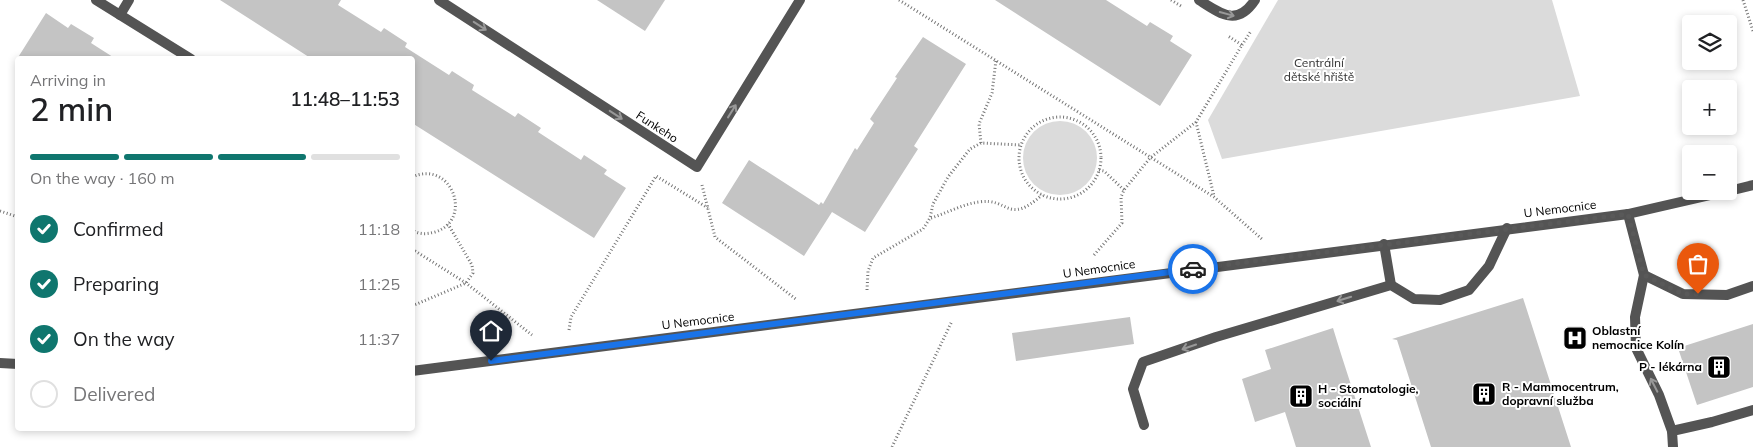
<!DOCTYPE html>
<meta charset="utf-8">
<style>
:root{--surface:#fff;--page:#f6f6f6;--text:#202124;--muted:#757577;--line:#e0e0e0;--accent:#0f766e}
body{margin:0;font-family:Mulish,sans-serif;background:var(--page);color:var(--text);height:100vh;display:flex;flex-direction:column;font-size:19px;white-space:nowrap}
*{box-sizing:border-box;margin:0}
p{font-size:16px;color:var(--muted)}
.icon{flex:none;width:28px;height:28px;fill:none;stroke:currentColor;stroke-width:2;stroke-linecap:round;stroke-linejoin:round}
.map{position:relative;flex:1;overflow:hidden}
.sheet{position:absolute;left:15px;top:56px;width:400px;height:375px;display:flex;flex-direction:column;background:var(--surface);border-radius:5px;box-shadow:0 2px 8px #0003}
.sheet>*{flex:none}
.fabs{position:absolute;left:1682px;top:15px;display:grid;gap:10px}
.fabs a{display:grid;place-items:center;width:55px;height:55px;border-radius:5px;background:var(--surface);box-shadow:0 2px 8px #0003;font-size:25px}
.pin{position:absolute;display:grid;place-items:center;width:42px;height:42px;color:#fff;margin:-51px -21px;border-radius:50% 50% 50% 0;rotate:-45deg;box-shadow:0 0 5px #0007}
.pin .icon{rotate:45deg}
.courier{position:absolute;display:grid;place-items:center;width:50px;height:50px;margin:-25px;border:4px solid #1a73e8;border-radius:50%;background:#fff;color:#222;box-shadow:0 1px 6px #0007}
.head em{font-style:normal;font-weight:600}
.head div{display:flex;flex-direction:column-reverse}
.head{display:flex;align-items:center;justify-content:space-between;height:85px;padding:0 15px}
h1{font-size:32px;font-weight:600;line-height:38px}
.bar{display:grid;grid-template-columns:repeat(4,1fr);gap:8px 5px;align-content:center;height:60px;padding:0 15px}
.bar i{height:6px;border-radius:4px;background:var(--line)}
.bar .active{background:var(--accent)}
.bar p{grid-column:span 4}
ol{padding:0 15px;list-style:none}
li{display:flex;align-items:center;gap:15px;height:55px}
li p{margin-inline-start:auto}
li .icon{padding:5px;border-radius:50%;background:var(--accent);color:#fff;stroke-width:4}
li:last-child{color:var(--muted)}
li i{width:28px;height:28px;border:2px solid var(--line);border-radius:50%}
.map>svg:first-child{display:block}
.green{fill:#dbdbdb}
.building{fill:#c4c4c4}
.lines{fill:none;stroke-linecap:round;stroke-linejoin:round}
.path{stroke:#767676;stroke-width:3;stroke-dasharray:1 2.5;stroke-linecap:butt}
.service{stroke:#545454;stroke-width:10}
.minor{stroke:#545454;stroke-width:10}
.oneway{stroke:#989898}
.done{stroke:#595959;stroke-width:5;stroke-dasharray:0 9}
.route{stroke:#1a73e8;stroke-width:6}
.labels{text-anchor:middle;stroke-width:4;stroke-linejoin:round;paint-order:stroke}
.park-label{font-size:12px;fill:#323232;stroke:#fff}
.street-label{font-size:12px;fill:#000;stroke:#fff}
.poi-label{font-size:12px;font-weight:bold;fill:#000;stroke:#fff;text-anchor:start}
</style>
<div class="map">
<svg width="1753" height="447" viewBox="0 0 1753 447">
<rect width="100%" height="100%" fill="#fff"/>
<g class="green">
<path d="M 1278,0 L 1552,0 L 1580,96 L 1222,159 L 1208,120 Z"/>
<circle cx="1060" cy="158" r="37"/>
</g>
<g class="building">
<path d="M 220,0 L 341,0 L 338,5 L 381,32 L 384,28 L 407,43 L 405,47 L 449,75 L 452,71 L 474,85 L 472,90 L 515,117 L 518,113 L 541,128 L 538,132 L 581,160 L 584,155 L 607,170 L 604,174 L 626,188 L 594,238 L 412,123 L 412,59 L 312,59 Z"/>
<path d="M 597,0 L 665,0 L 645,31 Z"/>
<path d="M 995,0 L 1106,0 L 1147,26 L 1150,22 L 1173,36 L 1170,41 L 1192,55 L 1160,106 Z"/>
<path d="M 46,13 L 68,28 L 71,24 L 94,38 L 91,43 L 116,59 L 17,59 Z"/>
<path d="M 923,37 L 966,64 L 914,146 L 918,149 L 865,232 L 832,212 L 804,256 L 722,203 L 749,160 L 819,205 L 821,202 L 823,204 L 855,148 L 857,150 L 874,123 L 870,119 L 897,78 L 895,77 Z"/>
<path d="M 1523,298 L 1571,447 L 1431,447 L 1397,340 L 1392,339 Z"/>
<path d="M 1130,317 L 1134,344 L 1016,361 L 1012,333 Z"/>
<path d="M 1753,324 L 1753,387 L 1697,405 L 1678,348 Z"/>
<path d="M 1333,328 L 1341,354 L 1371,447 L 1296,447 L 1285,412 L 1255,422 L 1242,379 L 1271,369 L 1265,350 Z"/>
</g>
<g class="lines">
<g class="path">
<path d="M 899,0 L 1214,197 L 1263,240"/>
<path d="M 1171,0 L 1181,6"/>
<path d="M 1743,0 L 1753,31"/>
<path d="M 1242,45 L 1251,31"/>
<circle cx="1060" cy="158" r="41"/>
<path d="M 1196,122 L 1214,196"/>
<path d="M 981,143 L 979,124 L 992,93 L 996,60"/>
<path d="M 1099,170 L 1104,171 L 1124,190"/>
<path d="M 412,177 C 452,159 474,220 435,232 C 427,234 420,235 412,230"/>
<path d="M 702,185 L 715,237 L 797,300"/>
<path d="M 0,211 L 18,217"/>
<path d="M 931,218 C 947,213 963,204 979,202 C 1009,197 1007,226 1042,195"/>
<path d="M 412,249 L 466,283 L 532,335"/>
<path d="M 1094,255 L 1122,223 L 1121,197 L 1124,190 L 1150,158 L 1196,122 L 1242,45 L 1228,36"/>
<path d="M 867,290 L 868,271 L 873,258 L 923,229 L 930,218 L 933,204 L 948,177 L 970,149 L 981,143 L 1021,145"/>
<path d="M 412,306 L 466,283 L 473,273 L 472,265 L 448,224"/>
<path d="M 569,330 L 571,317 L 656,176 L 708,208"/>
<path d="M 892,447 L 952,321"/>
</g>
<g class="service">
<path d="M 1628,214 L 1644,275 L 1635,317 L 1636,348 L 1659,395 L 1672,431"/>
<path d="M 1384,244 L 1391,285"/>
<path d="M 1644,275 L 1683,294 L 1727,295 L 1753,286"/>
<path d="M 1144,425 L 1133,389 L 1143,362 L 1216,337 L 1391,285 L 1414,299 L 1440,300 L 1469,290 L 1489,266 L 1507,228"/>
<path d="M 1673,447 L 1672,431 L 1712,422 L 1753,410"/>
</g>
<g class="minor">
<path d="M 96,0 L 191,59"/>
<path d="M 439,0 L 697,167 L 800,0"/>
<path d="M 1199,0 C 1221,14 1237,27 1255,0"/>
<path d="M 120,15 L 129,0"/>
<path d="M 1729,191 L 1753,185"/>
<path d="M 0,363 L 18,364"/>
<path d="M 412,371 L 1628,214 L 1728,191"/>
</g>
</g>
<defs><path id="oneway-shaft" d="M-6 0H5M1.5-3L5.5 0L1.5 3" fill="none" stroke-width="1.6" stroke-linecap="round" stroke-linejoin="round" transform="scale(1.25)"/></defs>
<g class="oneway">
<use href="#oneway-shaft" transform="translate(1227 14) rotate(15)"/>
<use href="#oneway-shaft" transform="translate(480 26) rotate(33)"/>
<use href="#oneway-shaft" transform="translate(732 111) rotate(-58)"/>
<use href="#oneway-shaft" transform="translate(616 115) rotate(33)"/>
<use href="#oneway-shaft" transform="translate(1344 299) rotate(163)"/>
<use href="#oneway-shaft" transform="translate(1189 347) rotate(161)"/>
<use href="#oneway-shaft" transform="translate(1654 385) rotate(-117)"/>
</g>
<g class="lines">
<path class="done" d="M 1193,269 L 1628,214 L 1644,275 L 1683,294 L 1698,294"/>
<path class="route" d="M 491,361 L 1193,269"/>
</g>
<defs>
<g id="hospital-square" transform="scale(1.25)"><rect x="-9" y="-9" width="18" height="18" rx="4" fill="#000" stroke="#fff"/><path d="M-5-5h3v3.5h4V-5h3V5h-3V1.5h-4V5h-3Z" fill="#fff"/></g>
<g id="building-square" transform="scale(1.25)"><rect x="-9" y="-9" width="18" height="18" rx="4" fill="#000" stroke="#fff"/><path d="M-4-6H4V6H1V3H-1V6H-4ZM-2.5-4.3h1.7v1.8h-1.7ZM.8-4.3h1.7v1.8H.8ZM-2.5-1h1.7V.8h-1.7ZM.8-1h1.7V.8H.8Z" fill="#fff"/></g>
</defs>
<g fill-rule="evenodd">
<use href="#hospital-square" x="1575" y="338"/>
<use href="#building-square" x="1719" y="367"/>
<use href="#building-square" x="1484" y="394"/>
<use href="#building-square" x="1301" y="396"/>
</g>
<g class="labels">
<g class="park-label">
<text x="1319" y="67">Centrální<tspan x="1319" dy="14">dětské hřiště</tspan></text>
</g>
<g class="street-label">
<text transform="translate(657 127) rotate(33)" y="4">Funkeho</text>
<text transform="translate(1560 209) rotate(-7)" y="4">U Nemocnice</text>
<text transform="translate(1099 269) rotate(-8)" y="4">U Nemocnice</text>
<text transform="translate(698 321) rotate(-7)" y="4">U Nemocnice</text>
</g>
<g class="poi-label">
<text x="1592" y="335">Oblastní<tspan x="1592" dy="14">nemocnice Kolín</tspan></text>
<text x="1702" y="371" text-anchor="end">P - lékárna</text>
<text x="1502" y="391">R - Mammocentrum,<tspan x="1502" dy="14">dopravní služba</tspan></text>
<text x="1318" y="393">H - Stomatologie,<tspan x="1318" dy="14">sociální</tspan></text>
</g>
</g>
</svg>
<div class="fabs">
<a><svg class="icon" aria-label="layers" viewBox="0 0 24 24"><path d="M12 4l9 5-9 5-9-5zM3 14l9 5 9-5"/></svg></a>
<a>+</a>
<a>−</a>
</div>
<div class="pin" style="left:1698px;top:294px;background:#ea580c"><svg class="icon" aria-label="bag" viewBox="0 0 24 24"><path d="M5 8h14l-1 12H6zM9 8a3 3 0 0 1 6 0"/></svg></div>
<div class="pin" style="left:491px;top:361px;background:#1f2937"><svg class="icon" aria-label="home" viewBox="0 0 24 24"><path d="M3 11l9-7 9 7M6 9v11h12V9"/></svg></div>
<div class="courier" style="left:1193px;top:269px"><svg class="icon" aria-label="car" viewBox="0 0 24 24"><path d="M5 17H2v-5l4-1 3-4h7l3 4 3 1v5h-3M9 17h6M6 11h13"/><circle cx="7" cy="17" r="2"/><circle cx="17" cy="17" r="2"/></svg></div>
<section class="sheet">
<div class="head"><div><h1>2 min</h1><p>Arriving in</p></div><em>11:48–11:53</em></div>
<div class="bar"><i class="active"></i><i class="active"></i><i class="active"></i><i></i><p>On the way · 160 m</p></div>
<ol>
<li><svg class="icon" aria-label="check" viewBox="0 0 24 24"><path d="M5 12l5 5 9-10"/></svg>Confirmed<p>11:18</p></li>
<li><svg class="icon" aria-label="check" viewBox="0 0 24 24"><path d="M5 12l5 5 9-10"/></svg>Preparing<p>11:25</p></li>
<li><svg class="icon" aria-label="check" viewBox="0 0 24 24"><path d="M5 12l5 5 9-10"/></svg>On the way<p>11:37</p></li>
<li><i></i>Delivered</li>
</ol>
</section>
</div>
